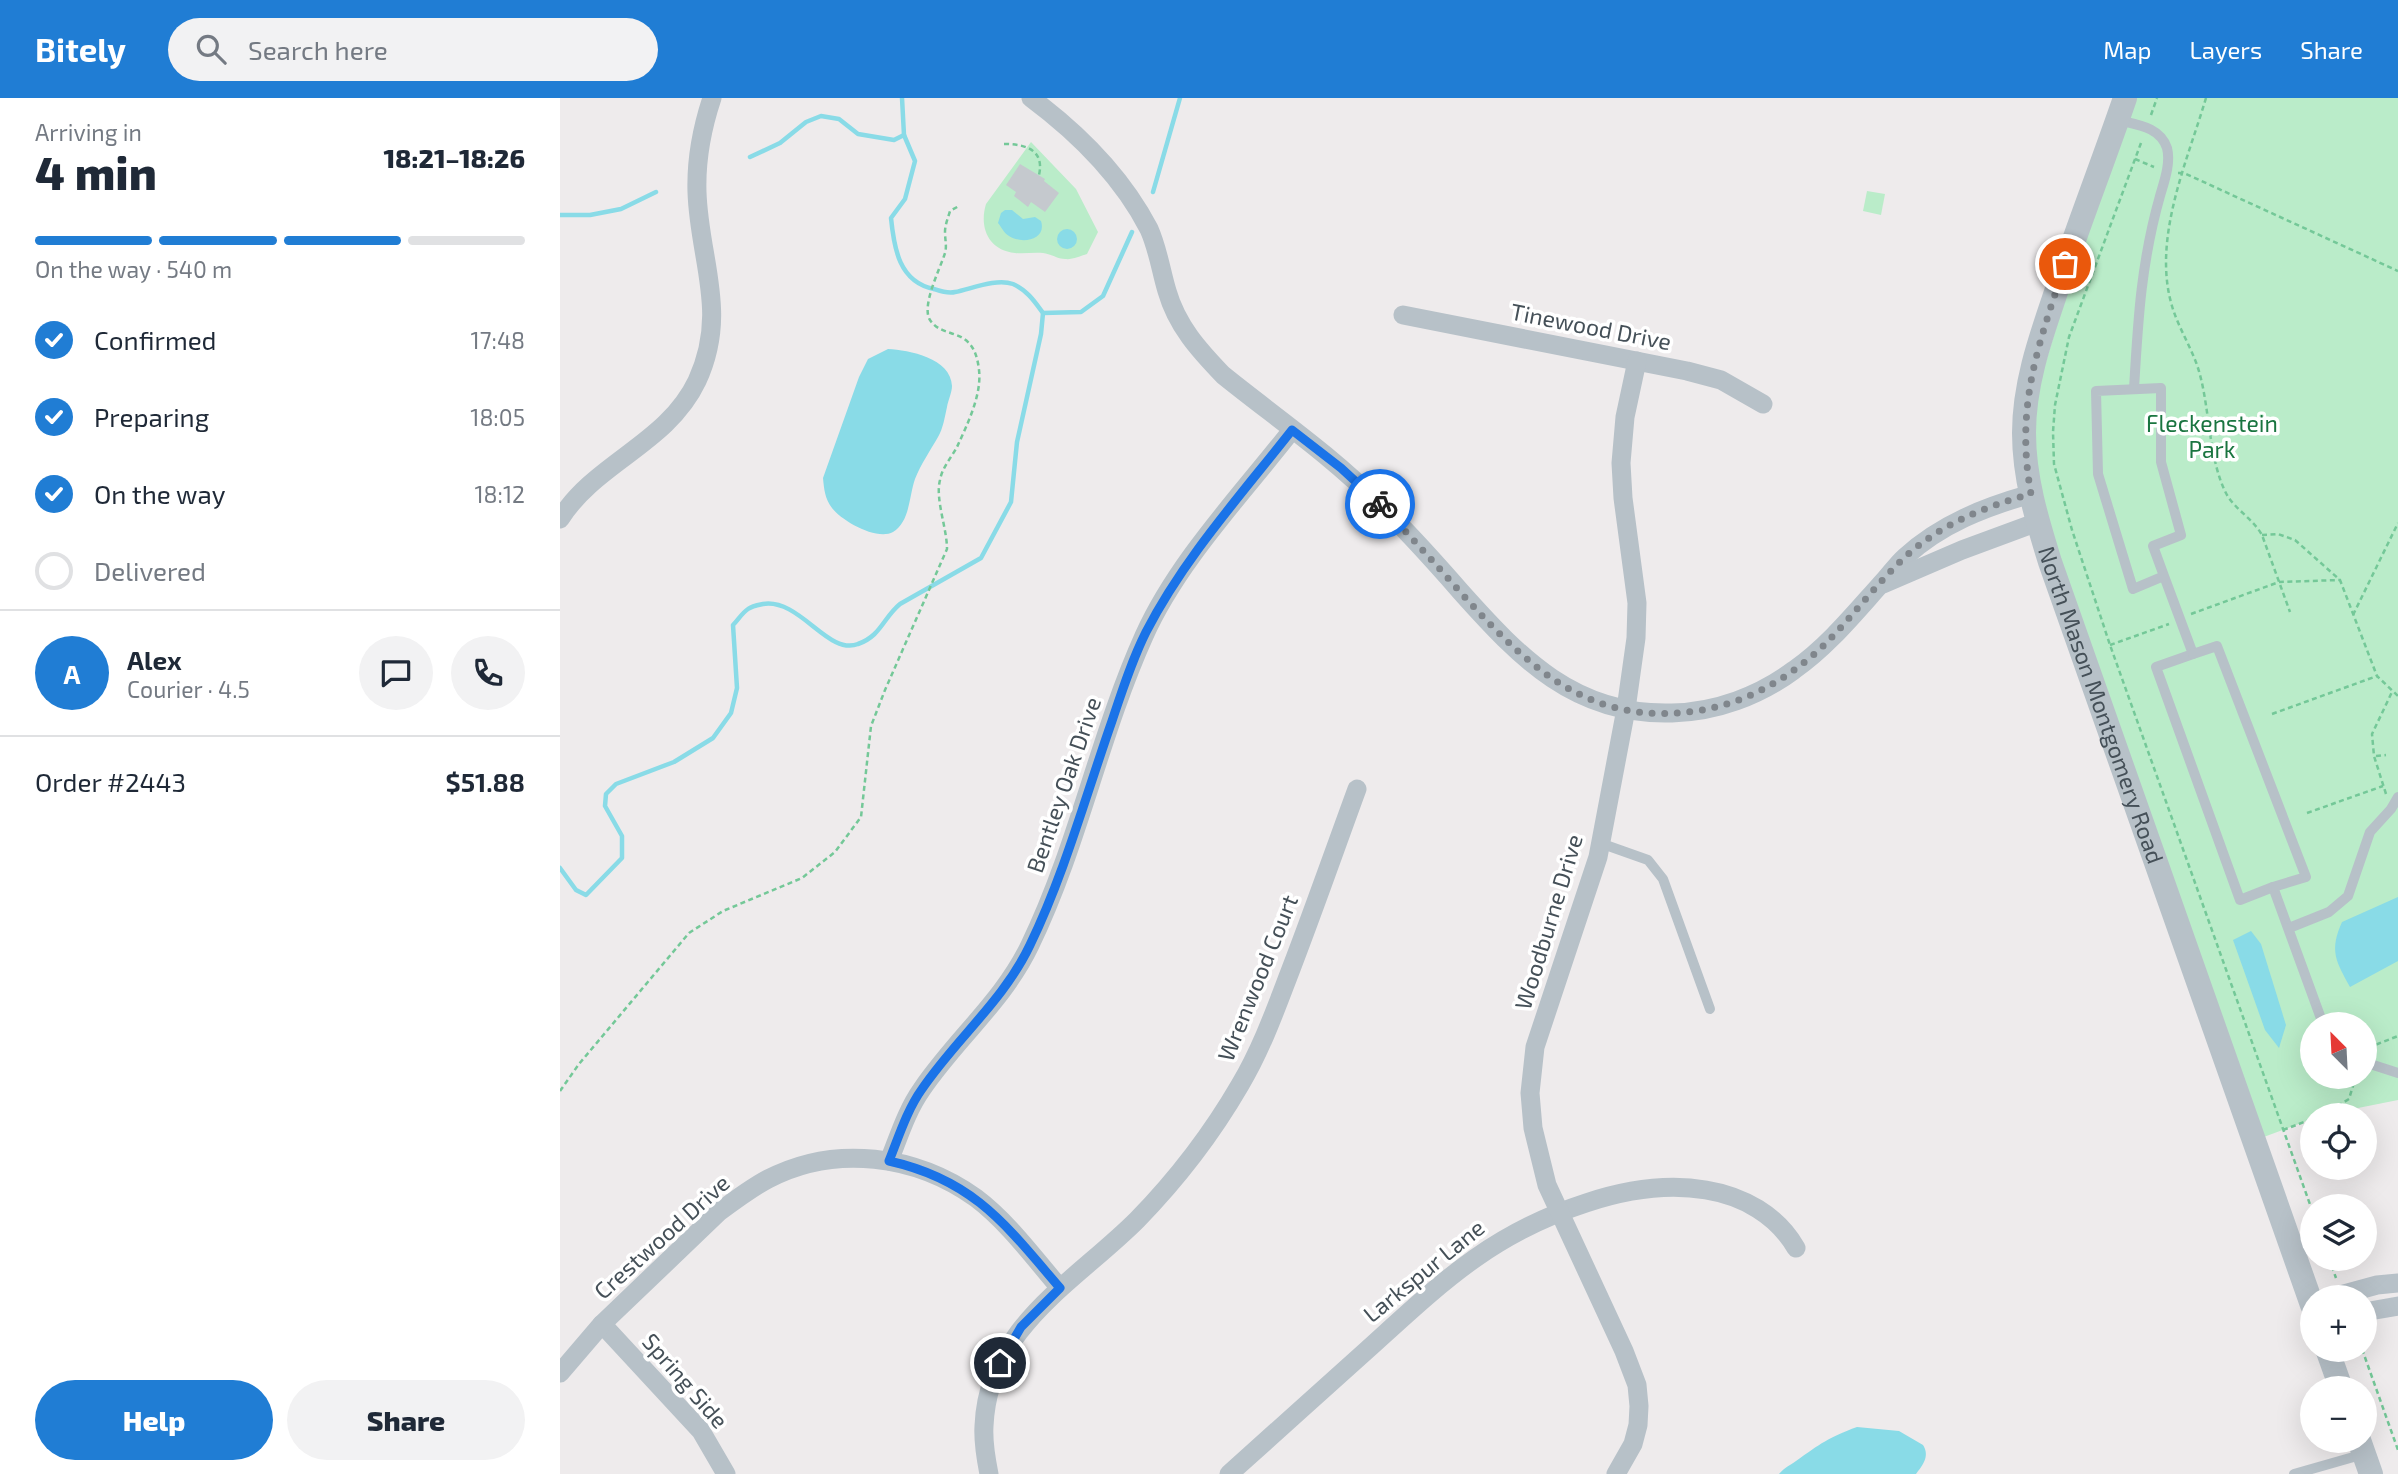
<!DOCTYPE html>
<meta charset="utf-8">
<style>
:root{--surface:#fff;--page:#f2f2f3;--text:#1f2937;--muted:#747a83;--line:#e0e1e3;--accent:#207dd4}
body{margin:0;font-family:"Exo 2",sans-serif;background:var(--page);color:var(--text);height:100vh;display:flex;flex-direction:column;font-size:26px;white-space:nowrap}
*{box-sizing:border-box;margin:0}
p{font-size:23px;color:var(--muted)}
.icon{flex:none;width:38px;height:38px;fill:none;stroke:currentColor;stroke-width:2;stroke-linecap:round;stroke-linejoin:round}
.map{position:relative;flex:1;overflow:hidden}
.drawer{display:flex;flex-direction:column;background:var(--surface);width:560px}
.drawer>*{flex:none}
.needle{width:46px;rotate:336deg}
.fabs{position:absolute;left:1740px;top:914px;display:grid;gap:14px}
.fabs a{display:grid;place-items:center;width:77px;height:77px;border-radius:50%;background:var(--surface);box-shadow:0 7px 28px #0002;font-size:35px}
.pin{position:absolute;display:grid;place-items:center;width:60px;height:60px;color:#fff;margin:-30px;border:4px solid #fff;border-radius:50%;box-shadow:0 2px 7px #0007}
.courier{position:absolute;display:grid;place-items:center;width:70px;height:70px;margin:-35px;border:5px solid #1a73e8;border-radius:50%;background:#fff;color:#222;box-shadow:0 2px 9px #0007}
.head em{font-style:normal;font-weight:800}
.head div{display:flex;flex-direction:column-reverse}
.head{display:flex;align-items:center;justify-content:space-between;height:119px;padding:0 35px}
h1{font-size:46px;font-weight:800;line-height:52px}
.bar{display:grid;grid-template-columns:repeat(4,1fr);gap:10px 7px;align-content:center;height:84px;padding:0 35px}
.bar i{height:9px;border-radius:5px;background:var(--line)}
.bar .active{background:var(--accent)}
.bar p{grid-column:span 4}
.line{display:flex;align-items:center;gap:18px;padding:0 35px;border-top:2px solid var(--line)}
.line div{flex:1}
.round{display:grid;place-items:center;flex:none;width:74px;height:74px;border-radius:37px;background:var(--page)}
ol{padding:0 35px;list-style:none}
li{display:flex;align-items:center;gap:21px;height:77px}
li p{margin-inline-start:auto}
li .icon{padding:7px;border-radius:50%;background:var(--accent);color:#fff;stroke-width:4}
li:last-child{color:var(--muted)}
li i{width:38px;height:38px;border:4px solid var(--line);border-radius:50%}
.cta{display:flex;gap:14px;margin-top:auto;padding:14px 35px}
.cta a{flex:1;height:80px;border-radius:42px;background:var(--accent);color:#fff;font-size:28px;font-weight:800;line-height:80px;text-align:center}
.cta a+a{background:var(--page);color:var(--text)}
header{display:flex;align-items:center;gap:42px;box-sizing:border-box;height:98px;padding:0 35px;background:var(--accent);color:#fff}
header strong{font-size:33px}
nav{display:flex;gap:38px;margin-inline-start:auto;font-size:24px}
.search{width:490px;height:63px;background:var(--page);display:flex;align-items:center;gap:18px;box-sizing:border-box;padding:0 24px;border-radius:38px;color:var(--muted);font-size:26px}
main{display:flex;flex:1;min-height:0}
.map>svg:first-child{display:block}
.green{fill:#baecc9;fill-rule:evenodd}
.water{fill:#89dbe7}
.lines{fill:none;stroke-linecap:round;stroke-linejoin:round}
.stream{stroke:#89dbe7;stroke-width:4.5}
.building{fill:#c5c9ce}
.path{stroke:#74c898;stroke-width:2.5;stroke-dasharray:5 3.5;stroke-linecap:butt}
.service{stroke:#b7c1c8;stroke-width:10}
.minor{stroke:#b7c1c8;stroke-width:19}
.tertiary{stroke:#b7c1c8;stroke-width:24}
.done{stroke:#80868c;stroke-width:7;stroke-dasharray:0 12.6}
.route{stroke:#1a73e8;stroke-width:9}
.labels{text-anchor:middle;stroke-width:7;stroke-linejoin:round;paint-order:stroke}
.street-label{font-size:23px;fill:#455058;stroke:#fff}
.park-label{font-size:23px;fill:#1a7540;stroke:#fff}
</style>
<header>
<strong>Bitely</strong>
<div class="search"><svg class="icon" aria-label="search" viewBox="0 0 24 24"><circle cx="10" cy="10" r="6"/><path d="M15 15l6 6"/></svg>Search here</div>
<nav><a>Map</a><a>Layers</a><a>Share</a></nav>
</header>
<main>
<section class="drawer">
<div class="head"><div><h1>4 min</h1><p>Arriving in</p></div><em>18:21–18:26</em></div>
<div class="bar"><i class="active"></i><i class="active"></i><i class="active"></i><i></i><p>On the way · 540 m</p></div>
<ol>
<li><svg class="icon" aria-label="check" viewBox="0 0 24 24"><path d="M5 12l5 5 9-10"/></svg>Confirmed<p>17:48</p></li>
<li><svg class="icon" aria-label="check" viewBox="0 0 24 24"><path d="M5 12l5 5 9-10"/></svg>Preparing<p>18:05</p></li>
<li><svg class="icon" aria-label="check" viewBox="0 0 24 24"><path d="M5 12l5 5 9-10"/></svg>On the way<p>18:12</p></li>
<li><i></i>Delivered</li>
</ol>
<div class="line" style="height:126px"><b class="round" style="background:var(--accent);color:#fff">A</b><div><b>Alex</b><p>Courier · 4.5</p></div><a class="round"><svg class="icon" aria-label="chat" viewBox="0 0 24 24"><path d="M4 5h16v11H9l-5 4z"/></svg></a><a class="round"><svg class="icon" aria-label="phone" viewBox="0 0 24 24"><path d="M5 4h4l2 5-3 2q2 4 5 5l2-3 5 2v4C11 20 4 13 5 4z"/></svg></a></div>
<div class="line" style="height:91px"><div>Order #2443</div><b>$51.88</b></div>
<div class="cta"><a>Help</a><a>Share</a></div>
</section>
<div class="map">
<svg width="1838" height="1376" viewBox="0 0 1838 1376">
<rect width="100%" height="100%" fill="#eeebec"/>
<g class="green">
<path d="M 1565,0 L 1838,0 L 1838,1002 L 1763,1017 L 1752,1017 L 1752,1021 L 1693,1043 L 1490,464 L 1464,337 ZM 1752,926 L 1804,926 L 1804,978 L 1752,978 Z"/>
<path d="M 471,44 L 516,91 L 538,134 L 527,156 C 520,158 512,162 505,161 C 498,161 491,156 483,155 C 474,154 464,156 455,155 C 428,152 419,129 426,106 Z"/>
<path d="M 1307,93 L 1325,96 L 1321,117 L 1303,113 Z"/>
</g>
<g class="water">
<path d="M 445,112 L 452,112 L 463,121 L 475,119 L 481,123 C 487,141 463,147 449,138 C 444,135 442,130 438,125 L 441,115 Z"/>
<circle cx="507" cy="141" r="10"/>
<path d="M 328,251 C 349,252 391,260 392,288 C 392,294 388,303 387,309 C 385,318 383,331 378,339 C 370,353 361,366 355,381 C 349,398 350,424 333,434 C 317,443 282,423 272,410 C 265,401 264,391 263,380 L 299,279 L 308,261 Z"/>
<path d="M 1838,799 L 1838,863 L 1790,889 C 1776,863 1769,853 1782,824 Z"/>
<path d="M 1691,833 L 1701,846 L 1726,927 L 1719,950 L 1705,932 L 1673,842 Z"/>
<path d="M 1297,1329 L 1339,1333 L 1363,1347 C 1370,1358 1363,1367 1356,1376 L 1219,1376 C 1225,1369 1229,1368 1236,1363 C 1260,1346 1269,1339 1297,1329 Z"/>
</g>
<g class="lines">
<g class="stream">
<path d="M 190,59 L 220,45 L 246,24 L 261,18 L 279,21 L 298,36 L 334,42 L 344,37"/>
<path d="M 593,94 L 620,0"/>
<path d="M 0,117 L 30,117 L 61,111 L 96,94"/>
<path d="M 483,215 L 521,214 L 543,198 L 572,134"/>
<path d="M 0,770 L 16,792 L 26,797 L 62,760 L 62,738 L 45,708 L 46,696 L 56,686 L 114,664 L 153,640 L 171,615 L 177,590 L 173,527 C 178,522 182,515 188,511 C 192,508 198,507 203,506 C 240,500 268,558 298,546 C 321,538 323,520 340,506 L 421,460 L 451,404 L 457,344 L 481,236 L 483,215 C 475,204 467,192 453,186 C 436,180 411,191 395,194 C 388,196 380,193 374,191 C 339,184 334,150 331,120 L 345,101 L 355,63 L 344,37 L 342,0"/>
</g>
</g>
<path class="building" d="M 460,66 L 485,81 L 484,83 L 499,95 L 485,114 L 471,104 L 468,109 L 454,98 L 456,94 L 446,87 Z"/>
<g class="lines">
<g class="path">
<path d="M 1646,0 C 1627,64 1592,141 1612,208 C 1619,232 1634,253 1640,277 C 1650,314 1649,364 1667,397 C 1676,412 1693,421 1702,437 L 1730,514"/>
<path d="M 1591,17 L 1597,0"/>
<path d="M 1581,45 L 1509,239 L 1495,307 L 1493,334 L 1494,366 L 1512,432 L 1550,547 L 1752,1112"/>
<path d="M 444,46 C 464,46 485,51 479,77"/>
<path d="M 1575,61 L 1594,69"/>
<path d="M 1618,75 L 1624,75 L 1838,173"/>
<path d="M 1631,358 L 1654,354"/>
<path d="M 1702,437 L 1718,436 L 1735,442 L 1780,482 L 1817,578 L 1838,598"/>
<path d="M 1631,516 L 1719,484 L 1780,482"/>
<path d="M 1793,517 L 1838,425"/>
<path d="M 1550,547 L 1609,526"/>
<path d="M 1712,616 L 1817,578"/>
<path d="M 1816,658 L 1826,657"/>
<path d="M 1826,696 L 1814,658 L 1812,636 L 1832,594"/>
<path d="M 1747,715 L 1823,688"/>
<path d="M 1810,952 L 1815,947 L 1838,938"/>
<path d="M 0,993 L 19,966 L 129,835 L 163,813 L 242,780 L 275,754 L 301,719 L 311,628 L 325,592 L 387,451 C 387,430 375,401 380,382 C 382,370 391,360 397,349 C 407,327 422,297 419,272 C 414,226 384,243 370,222 C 361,208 380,171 385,155 C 387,148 385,142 385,134 C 385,127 388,120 390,113 L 399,108"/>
<path d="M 1763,1017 L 1789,1001 L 1796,978"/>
<path d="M 1723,1032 L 1752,1021"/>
<path d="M 1769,1160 L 1776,1180"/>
<path d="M 1802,1251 L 1838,1352"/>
</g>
<g class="service">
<path d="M 1558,22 C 1578,27 1600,29 1607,50 C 1611,65 1604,84 1600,98 C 1581,165 1578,222 1574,291"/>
<path d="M 1604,478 L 1593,448 L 1621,437 L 1601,364 L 1601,290 L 1536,293 L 1538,376 L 1573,491 L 1604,478 L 1633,556 L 1596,569 L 1680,802 L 1713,789 L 1763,926"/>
<path d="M 1633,556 L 1657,548 L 1746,779 L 1713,789"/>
<path d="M 1040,745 L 1088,762 L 1103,781 L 1150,911"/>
<path d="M 1729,830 L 1769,814 L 1788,798 L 1810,734 L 1831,711 L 1838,699"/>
<path d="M 1804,964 L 1838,975"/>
<path d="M 1734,1376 L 1804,1356"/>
</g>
<g class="minor">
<path d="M 471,0 C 518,35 562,79 589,131 C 598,151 601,173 607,193 C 617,228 639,252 663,277 C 715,319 771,357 818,405 C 847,433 874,463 901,494 C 960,560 1015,618 1112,615 C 1156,614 1199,598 1234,572 C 1267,549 1294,516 1320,487 C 1329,478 1336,467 1345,459 C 1381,426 1425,409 1471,396"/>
<path d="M 843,217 L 1127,273 L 1161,282 L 1203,306"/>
<path d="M 0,421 C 36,364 107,346 137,283 C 169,214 139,162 137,94 C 136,62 142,30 152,0"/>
<path d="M 1323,486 L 1402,452 L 1478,424"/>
<path d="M 329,1063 C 339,1038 347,1012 362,991 C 396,941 444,902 470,847 C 518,748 539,638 584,538 C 617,464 682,396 732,332"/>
<path d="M 1773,1199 L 1817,1187 L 1838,1185"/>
<path d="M 1804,1214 L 1838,1208"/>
<path d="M 42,1226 L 141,1333 L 166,1376"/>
<path d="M 0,1275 L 42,1226 L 159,1114 C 175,1102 191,1090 208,1081 C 275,1046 356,1057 416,1100 C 448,1124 474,1160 500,1190"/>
<path d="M 429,1376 C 426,1361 423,1344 424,1328 C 428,1229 515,1184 577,1122 C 617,1081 651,1037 680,987 C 702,950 716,910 731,871 C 754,811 775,751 797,691"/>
<path d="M 669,1376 C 715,1335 761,1293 807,1252 C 880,1186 930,1136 1026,1105 C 1065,1092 1105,1085 1146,1092 C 1183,1098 1217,1117 1236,1150"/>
<path d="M 1056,1376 L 1073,1346 L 1078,1327 L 1079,1308 L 1077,1287 L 1064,1253 L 987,1087 L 973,1030 L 970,995 L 975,949 L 1038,759 L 1066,611 L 1076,540 L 1077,505 L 1063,400 L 1061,365 L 1065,319 L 1077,263"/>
</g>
<g class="tertiary">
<path id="s1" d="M 1565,0 C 1542,67 1516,133 1494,200 C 1479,244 1464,288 1464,335 C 1464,380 1477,422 1490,464 L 1752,1207"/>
<path d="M 1767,1251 L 1781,1290"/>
<path d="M 1799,1342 L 1811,1376"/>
</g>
</g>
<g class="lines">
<path class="done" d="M 820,406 C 848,436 875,465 902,496 C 970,571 1032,631 1142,612 C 1187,604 1228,581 1262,549 C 1291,521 1315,487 1345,459 C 1381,426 1424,409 1471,396 C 1455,308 1478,248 1505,166"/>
<path class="route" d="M 440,1265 L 461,1229 L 500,1190 C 446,1127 414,1082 329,1063 C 339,1038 347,1012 362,991 C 396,941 444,902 470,847 C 504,777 526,697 552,623 C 562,593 572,562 586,534 C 624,460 681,397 732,332 L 781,370 L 820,406"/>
</g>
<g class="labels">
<g class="street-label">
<text transform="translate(1031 229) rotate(11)" y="8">Tinewood Drive</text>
<text dy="8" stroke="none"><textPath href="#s1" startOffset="635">North Mason Montgomery Road</textPath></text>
<text transform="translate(504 687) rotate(-71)" y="8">Bentley Oak Drive</text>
<text transform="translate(989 824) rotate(-73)" y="8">Woodburne Drive</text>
<text transform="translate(698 880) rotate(-68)" y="8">Wrenwood Court</text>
<text transform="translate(102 1139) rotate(-42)" y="8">Crestwood Drive</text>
<text transform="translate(864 1173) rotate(-39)" y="8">Larkspur Lane</text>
<text transform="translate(125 1283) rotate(49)" y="8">Spring Side</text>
</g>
<g class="park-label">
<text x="1652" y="334">Fleckenstein<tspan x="1652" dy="26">Park</tspan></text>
</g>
</g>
</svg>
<div class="fabs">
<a><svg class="needle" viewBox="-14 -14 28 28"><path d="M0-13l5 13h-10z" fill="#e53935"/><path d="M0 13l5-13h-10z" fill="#747a83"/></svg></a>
<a><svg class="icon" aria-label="locate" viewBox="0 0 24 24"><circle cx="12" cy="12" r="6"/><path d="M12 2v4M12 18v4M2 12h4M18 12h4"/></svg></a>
<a><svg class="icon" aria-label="layers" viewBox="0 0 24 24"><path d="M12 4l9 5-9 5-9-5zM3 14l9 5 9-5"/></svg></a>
<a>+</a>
<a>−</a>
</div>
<div class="pin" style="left:1505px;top:166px;background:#ea580c"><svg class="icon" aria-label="bag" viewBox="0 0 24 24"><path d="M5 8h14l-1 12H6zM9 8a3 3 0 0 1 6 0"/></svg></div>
<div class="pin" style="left:440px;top:1265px;background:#1f2937"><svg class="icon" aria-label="home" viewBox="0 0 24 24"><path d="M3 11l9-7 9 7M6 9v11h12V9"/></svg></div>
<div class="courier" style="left:820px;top:406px"><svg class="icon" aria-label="bike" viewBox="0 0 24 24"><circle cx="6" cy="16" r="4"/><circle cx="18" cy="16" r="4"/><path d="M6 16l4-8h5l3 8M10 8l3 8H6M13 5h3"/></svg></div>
</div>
</main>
